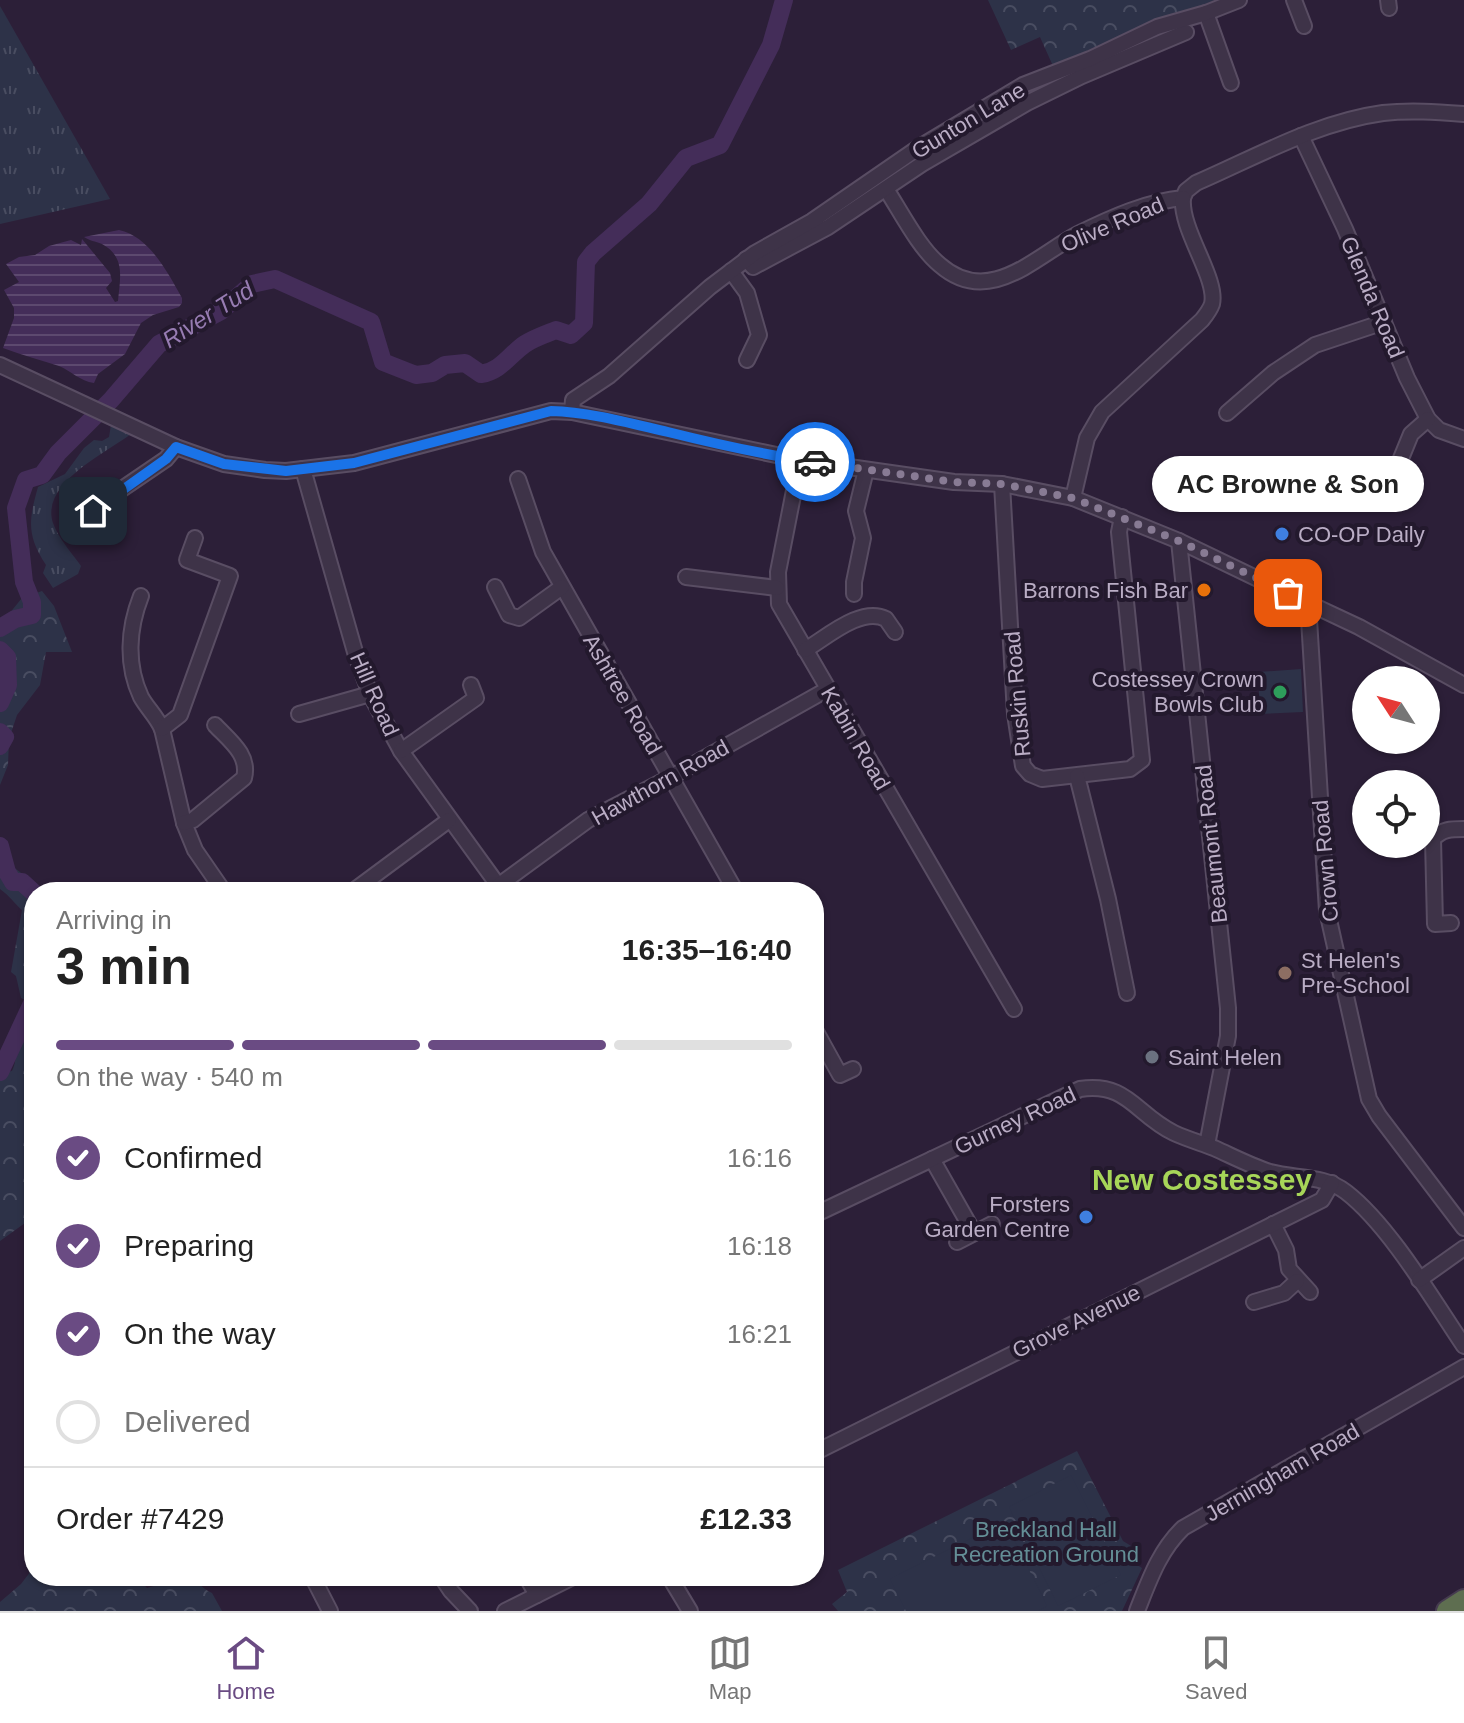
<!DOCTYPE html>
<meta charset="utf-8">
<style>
:root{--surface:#fff;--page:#f6f6f6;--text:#222;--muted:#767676;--line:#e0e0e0;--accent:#6a4b83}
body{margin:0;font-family:Helvetica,sans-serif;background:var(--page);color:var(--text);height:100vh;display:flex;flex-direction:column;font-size:30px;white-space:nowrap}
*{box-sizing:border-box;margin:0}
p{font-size:26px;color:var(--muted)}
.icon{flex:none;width:44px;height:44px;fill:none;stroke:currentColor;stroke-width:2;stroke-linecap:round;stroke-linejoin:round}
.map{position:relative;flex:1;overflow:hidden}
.sheet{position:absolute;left:24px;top:882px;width:800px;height:704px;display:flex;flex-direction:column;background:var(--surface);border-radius:32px;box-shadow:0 2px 6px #0004}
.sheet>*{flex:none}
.needle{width:52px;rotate:306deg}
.fabs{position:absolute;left:1352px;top:666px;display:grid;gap:16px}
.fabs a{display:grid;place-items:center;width:88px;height:88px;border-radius:50%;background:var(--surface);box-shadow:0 2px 6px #0004;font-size:40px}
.pin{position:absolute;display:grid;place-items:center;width:68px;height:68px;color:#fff;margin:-34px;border-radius:16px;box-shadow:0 4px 12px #0006}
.courier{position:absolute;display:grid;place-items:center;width:80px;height:80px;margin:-40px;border:6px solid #1a73e8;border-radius:50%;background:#fff;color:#222;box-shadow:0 2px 10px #0007}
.bubble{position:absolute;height:56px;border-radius:28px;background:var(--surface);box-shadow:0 2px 6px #0004;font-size:26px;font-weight:700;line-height:56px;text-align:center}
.head em{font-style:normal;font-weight:700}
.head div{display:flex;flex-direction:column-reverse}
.head{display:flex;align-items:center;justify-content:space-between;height:136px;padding:0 32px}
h1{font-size:52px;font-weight:700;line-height:60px}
.bar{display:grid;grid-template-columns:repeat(4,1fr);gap:12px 8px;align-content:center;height:96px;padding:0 32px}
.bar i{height:10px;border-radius:6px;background:var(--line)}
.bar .active{background:var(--accent)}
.bar p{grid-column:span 4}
.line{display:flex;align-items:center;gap:20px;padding:0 32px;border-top:2px solid var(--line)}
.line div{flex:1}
ol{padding:0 32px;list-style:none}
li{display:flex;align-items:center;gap:24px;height:88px}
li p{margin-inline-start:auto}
li .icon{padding:8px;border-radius:50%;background:var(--accent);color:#fff;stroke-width:4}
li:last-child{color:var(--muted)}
li i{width:44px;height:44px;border:4px solid var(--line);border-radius:50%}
.menu{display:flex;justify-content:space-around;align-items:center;height:112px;border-top:2px solid var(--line);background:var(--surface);font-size:22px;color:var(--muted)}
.menu a{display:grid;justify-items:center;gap:4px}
.menu .active{color:var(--accent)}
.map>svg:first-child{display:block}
.grass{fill:url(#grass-tufts)}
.forest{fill:url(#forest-crowns)}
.pitch{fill:#2d3248}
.water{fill:url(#water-rules)}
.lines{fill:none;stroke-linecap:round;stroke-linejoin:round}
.river{stroke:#442d59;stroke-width:18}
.minor-casing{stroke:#594d63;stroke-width:18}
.highway-casing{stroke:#463b50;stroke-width:24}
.minor{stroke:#3e3348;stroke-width:14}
.highway{stroke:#5e6e50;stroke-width:20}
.done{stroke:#887b94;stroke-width:8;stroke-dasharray:0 14.4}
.route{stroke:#1a73e8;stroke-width:10}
.shop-dot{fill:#3f7fe0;stroke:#23192d;stroke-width:3}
.food-dot{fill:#e8710a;stroke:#23192d;stroke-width:3}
.leisure-dot{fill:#2e9e5b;stroke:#23192d;stroke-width:3}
.education-dot{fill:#8d6e63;stroke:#23192d;stroke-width:3}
.worship-dot{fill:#6b7280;stroke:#23192d;stroke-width:3}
.labels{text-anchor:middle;stroke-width:8;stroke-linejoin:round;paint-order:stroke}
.street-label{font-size:22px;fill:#baadc5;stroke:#23192d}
.poi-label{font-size:22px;fill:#baadc5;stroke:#23192d;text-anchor:start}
.park-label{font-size:22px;fill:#648e96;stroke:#23192d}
.water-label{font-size:24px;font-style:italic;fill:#977cb2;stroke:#23192d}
.district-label{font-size:30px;font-weight:bold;fill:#a7d658;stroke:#23192d}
</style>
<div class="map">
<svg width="1464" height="1611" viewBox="0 0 1464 1611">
<defs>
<pattern id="grass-tufts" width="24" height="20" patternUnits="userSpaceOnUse" patternTransform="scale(2)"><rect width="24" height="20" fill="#2d3248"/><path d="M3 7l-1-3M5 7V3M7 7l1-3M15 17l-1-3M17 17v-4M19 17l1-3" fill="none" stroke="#494d61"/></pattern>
<pattern id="forest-crowns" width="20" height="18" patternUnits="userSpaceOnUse" patternTransform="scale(2)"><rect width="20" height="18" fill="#2d3248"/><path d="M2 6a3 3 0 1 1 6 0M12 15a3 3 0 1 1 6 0" fill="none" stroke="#494d61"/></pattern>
<pattern id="water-rules" width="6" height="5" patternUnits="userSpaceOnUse" patternTransform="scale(2)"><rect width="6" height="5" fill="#442d59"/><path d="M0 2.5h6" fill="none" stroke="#5d496f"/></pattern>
</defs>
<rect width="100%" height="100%" fill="#2c1f38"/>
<g class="grass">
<path d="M 0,6 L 110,199 L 0,224 Z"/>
<path d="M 111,425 L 131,434 C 104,454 40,484 53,523 C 58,538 72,553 81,566 L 78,574 L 53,588 L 43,573 L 46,565 C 26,535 29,519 38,487 L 65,474 L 84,448 L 94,440 L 102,441 L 109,437 Z"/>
</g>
<g class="forest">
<path d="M 988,0 L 1215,0 L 1053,66 L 1040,37 L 1011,50 Z"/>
<path d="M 42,591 L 54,606 L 72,652 L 46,652 L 40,685 L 17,715 L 9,739 L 8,765 L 0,785 L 0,625 L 22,598 Z"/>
<path d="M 0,857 L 37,885 L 38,892 L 34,892 L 34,943 L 25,967 L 28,973 L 34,974 L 34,1004 L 21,998 L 16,976 L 11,972 L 22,910 C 14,903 10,896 0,889 Z"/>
<path d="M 34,1018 L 34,1210 L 25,1223 L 0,1241 L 0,1073 L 12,1071 C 16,1063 15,1059 16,1050 C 17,1042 23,1034 25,1024 Z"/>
<path d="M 1077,1451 L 1123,1541 L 1136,1549 L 1132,1556 L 1139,1561 L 1137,1565 L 1142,1568 L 1122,1611 L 838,1611 L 832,1604 L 847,1592 L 838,1570 Z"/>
<path d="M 34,1567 L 34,1576 L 136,1576 L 147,1588 L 187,1576 C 198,1580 202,1589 212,1593 L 222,1611 L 0,1611 L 0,1602 L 21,1584 Z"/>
</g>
<g class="pitch">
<path d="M 1301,669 L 1303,712 L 1260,714 L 1258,672 Z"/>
<path d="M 1071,1475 L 1121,1575 L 1058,1606 L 1009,1507 Z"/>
<path d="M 1005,1521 L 1047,1606 L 1038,1611 L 906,1611 L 890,1579 Z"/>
</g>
<path class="water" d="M 119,230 C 149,236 168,273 182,298 L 182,303 L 179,307 L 153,315 L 141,323 L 125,354 L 98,374 L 94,383 C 80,381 71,371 59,366 C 41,360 22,355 3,348 L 14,318 L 14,308 L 4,290 L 19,282 L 6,264 L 19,257 L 35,255 L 49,246 L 71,240 L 81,245 L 82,239 L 110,273 L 112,281 L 106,288 L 115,302 L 118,301 C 120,278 126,257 102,244 C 95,241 90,241 84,237 Z"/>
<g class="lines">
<g class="river">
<path d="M 0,628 L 15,619 L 32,615 L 32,602 L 24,582 L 16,508 L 26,480 L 42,475 L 58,453 L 111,400 L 159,344 L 221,311 L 252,284 L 275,279 L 371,322 L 383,362 L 416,375 L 432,373 L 445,365 L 465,363 L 481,374 C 501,371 509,355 525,344 C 534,338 546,334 556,330 L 571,335 L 584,323 L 586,262 L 593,253 L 649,204 L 686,158 L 720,145 L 771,45 L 784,0"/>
<path d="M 0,650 L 7,657 L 8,685 L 0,703"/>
<path d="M 0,732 L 5,737 L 0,746"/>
<path d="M 0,846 L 7,872 L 13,882 L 22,882 L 34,893"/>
<path d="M 0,1072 L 34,999"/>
</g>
<g class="minor-casing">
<g id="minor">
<path d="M 1294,0 L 1304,26"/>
<path d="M 1388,0 L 1389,8"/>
<path d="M 1206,13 L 1231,83"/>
<path d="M 1301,136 L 1345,229 L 1407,378 L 1428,419 L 1439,430 L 1464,439"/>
<path d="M 886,189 C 901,212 919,248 940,265 C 989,308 1036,256 1078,234 C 1110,218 1148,201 1183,198 L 1186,191 L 1196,183 C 1256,157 1317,122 1383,113 C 1410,110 1437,112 1464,114"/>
<path d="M 746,259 L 753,267 L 828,227 L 922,164 L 1027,103 L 1082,76 L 1186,32"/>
<path d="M 731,271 L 747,293 L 759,335 L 747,360"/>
<path d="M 0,365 L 176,447 L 224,464 L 265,470 L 286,471 L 354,463 L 551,411 L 572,412 L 800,460 L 954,482 L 1002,484 L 1073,498 L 1179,541 L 1308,603 L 1359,627 L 1464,685"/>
<path d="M 572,412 L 573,400 L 609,376 L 710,287 L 755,253 L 812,221 L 918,148 L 1023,85 L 1090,59 L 1157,27 L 1206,13 L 1239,0"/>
<path d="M 1227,413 L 1273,373 L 1315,345 L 1384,322"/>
<path d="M 800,460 L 778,572 L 779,604 L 1014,1009"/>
<path d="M 303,469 L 355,652 L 370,694 L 401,751 L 503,892"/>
<path d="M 518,479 L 543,552 L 736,892"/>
<path d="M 1002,484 L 1015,714 L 1023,766 L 1030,774 L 1042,779 L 1130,769 L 1142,760 L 1119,532 L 1122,517"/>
<path d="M 1386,495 L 1411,434 L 1428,419"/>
<path d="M 1073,498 L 1087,438 L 1102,412 L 1202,320 C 1206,315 1210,310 1212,304 C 1218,278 1180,230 1183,198"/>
<path d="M 100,527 C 94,519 90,515 97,506 L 166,459 L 176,447"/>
<path d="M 1179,541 L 1228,1008 L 1228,1036 L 1207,1145"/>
<path d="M 686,577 L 777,588"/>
<path d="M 495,587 L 509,615 L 519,618 L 562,587"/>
<path d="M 854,594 L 854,582 L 863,538 L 856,511 L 866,470"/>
<path d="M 141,596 C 128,629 126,665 141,697 C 147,708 157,717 162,729 L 184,823 L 195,850 L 224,892"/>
<path d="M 1308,603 L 1327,911 L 1369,1099 L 1379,1116 L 1464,1228"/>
<path d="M 805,650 C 826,638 861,606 886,619 L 895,632"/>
<path d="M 299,714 L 370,694"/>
<path d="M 162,729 L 180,715 L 230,576 L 187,560 L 195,538"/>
<path d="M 401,751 L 476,698 L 471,685"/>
<path d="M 1077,776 L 1108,899 L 1127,993"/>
<path d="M 184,823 L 193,820 L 244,778 C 250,755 230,741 215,725"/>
<path d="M 498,886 L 588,820 L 671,777 L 828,689"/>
<path d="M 352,892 L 449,820"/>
<path d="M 1451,923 L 1435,924 L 1433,839 C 1442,829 1451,829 1464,829"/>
<path d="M 814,1028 L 840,1075 L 853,1069"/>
<path d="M 932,1159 L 974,1233"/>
<path d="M 814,1215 L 1080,1089 C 1128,1082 1135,1114 1174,1133 C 1187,1139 1201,1143 1214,1148 C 1232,1156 1251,1166 1270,1172 C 1296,1179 1324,1175 1346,1192 C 1389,1225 1433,1300 1464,1346"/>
<path d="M 1273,1224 L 1286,1250 L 1289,1269 L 1310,1292"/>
<path d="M 957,1242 L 992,1224"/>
<path d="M 1419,1280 L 1464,1248"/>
<path d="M 1254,1302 L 1284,1293 L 1297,1281"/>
<path d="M 814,1453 L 1322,1200 L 1332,1183"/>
<path d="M 312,1576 L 330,1611"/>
<path d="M 441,1576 L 451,1591 L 470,1611"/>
<path d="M 526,1576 L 537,1595"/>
<path d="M 669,1576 L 690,1611"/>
<path d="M 505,1611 L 575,1576"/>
<path d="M 1137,1611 C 1149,1581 1159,1551 1183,1528 L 1464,1367"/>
</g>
</g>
<g class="highway-casing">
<path id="highway" d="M 1447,1611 L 1464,1600"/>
</g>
<use href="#minor" class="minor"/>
<use href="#highway" class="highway"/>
</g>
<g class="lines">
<path class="done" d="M 815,462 L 954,482 L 1002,484 L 1073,498 L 1179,541 L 1288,593"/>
<path class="route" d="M 93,511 L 166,459 L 176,447 L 224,464 L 286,471 L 354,463 L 551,411 C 590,412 629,423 668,432 C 716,444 765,455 815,462"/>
</g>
<g class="shop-dot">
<circle cx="1282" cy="534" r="8"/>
<circle cx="1086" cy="1217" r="8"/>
</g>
<circle class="food-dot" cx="1204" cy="590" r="8"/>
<circle class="leisure-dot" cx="1280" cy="692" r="8"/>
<circle class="education-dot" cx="1285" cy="973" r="8"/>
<circle class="worship-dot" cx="1152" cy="1057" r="8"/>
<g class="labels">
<g class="street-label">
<text transform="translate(968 120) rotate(-31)" y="8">Gunton Lane</text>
<text transform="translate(1112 224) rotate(-23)" y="8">Olive Road</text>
<text transform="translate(1373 297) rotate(67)" y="8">Glenda Road</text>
<text transform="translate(375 694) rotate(66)" y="8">Hill Road</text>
<text transform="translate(623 694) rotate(60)" y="8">Ashtree Road</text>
<text transform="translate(1017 694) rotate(-95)" y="8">Ruskin Road</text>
<text transform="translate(856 738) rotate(60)" y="8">Kabin Road</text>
<text transform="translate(660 782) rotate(-29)" y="8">Hawthorn Road</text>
<text transform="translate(1211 844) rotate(-96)" y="8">Beaumont Road</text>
<text transform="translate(1325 861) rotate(-95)" y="8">Crown Road</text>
<text transform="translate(1015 1120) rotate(-25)" y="8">Gurney Road</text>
<text transform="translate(1076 1321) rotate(-26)" y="8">Grove Avenue</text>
<text transform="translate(1282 1472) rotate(-30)" y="8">Jerningham Road</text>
</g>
<g class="poi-label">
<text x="1298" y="542">CO-OP Daily</text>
<text x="1188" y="598" text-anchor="end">Barrons Fish Bar</text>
<text x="1264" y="687" text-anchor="end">Costessey Crown<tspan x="1264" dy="25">Bowls Club</tspan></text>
<text x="1301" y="968">St Helen's<tspan x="1301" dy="25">Pre-School</tspan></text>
<text x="1168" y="1065">Saint Helen</text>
<text x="1070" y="1212" text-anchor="end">Forsters<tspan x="1070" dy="25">Garden Centre</tspan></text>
</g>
<g class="park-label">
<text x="1046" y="1537">Breckland Hall<tspan x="1046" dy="25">Recreation Ground</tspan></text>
</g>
<g class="water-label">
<text transform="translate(208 315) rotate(-32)" y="8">River Tud</text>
</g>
<g class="district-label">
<text x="1202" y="1190">New Costessey</text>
</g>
</g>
</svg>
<div class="fabs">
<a><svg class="needle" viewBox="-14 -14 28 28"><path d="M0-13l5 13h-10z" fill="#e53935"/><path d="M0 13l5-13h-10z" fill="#767676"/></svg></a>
<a><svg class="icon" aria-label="locate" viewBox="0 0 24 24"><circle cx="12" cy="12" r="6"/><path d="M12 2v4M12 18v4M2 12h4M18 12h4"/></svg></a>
</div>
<div class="pin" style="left:1288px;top:593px;background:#ea580c"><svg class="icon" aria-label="bag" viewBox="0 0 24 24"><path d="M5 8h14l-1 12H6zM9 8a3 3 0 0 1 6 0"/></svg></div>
<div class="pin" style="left:93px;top:511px;background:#1f2937"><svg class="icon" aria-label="home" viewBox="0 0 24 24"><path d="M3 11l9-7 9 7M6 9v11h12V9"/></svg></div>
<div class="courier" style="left:815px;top:462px"><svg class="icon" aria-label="car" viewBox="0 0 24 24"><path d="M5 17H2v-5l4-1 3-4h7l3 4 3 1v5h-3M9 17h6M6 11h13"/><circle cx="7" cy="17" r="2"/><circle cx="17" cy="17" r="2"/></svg></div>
<div class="bubble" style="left:1152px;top:456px;width:272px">AC Browne &amp; Son</div>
<section class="sheet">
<div class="head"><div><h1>3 min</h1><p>Arriving in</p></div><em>16:35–16:40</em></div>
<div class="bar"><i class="active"></i><i class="active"></i><i class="active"></i><i></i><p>On the way · 540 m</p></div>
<ol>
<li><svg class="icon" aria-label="check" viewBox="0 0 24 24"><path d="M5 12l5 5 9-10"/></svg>Confirmed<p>16:16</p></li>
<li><svg class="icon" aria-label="check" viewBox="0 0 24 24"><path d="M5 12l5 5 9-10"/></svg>Preparing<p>16:18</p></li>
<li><svg class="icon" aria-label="check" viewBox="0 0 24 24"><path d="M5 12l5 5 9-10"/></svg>On the way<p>16:21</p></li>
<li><i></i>Delivered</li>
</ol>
<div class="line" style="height:104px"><div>Order #7429</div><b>£12.33</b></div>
</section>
</div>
<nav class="menu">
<a class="active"><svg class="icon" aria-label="home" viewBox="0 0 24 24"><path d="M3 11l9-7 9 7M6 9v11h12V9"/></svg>Home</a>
<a><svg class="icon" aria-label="map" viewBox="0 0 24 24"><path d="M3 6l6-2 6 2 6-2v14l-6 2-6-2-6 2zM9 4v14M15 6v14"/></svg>Map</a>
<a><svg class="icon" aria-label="saved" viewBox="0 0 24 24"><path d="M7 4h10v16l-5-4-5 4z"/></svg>Saved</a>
</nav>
